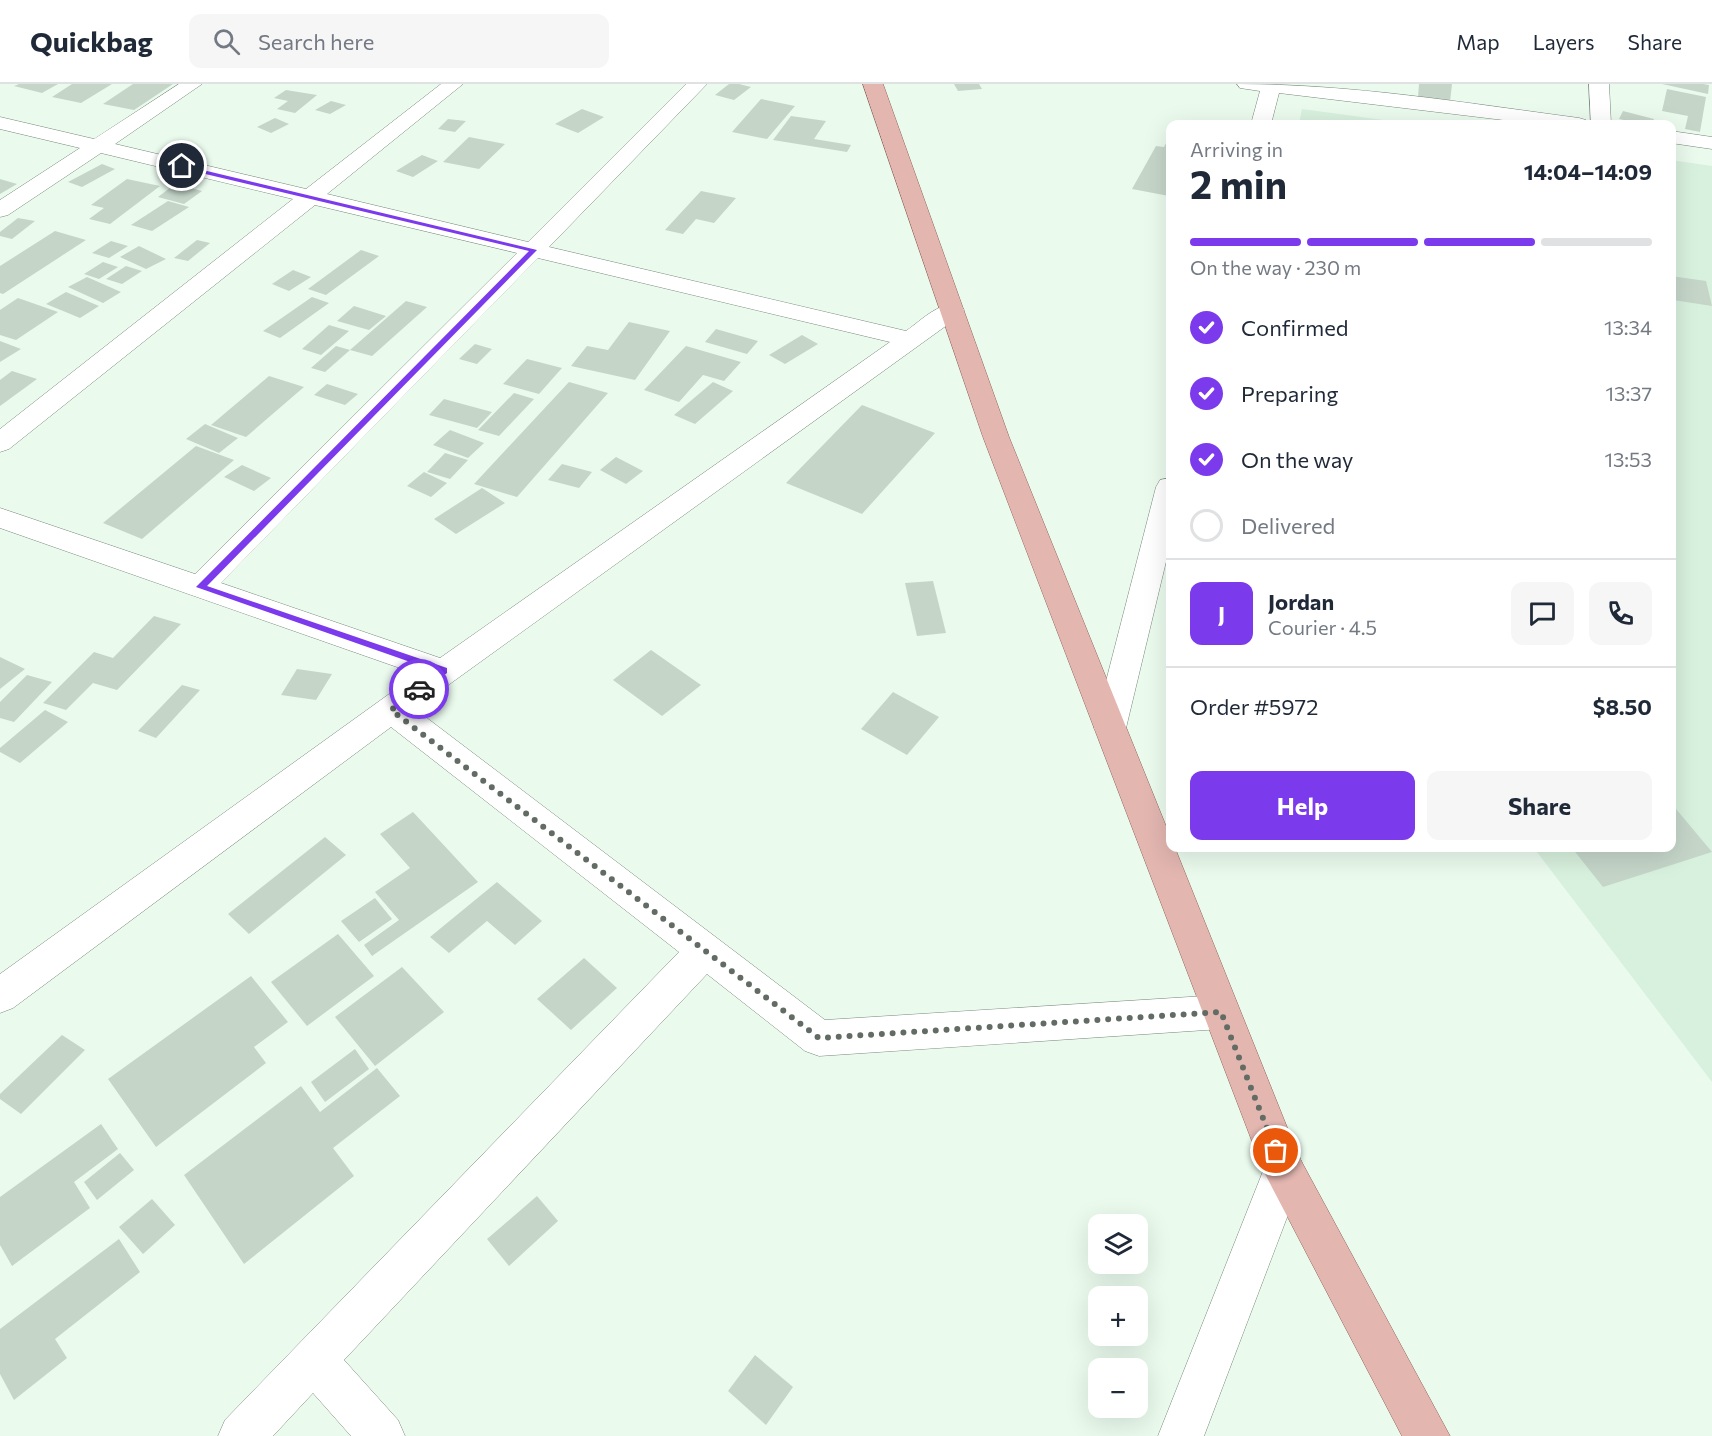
<!DOCTYPE html>
<meta charset="utf-8">
<style>
:root{--surface:#fff;--page:#f6f6f7;--text:#1f2937;--muted:#747a83;--line:#e0e1e3;--accent:#7c3aed}
body{margin:0;font-family:Commissioner,sans-serif;background:var(--page);color:var(--text);height:100vh;display:flex;flex-direction:column;font-size:22px;white-space:nowrap}
*{box-sizing:border-box;margin:0}
p{font-size:20px;color:var(--muted)}
.icon{flex:none;width:33px;height:33px;fill:none;stroke:currentColor;stroke-width:2;stroke-linecap:round;stroke-linejoin:round}
.map{position:relative;flex:1;overflow:hidden}
.details{position:absolute;left:1166px;top:36px;width:510px;height:732px;display:flex;flex-direction:column;background:var(--surface);border-radius:12px;box-shadow:0 6px 24px #0002}
.details>*{flex:none}
.controls{position:absolute;left:1088px;top:1130px;display:grid;gap:12px}
.controls a{display:grid;place-items:center;width:60px;height:60px;border-radius:12px;background:var(--surface);box-shadow:0 6px 24px #0002;font-size:30px}
.pin{position:absolute;display:grid;place-items:center;width:51px;height:51px;color:#fff;margin:-26px;border:3px solid #fff;border-radius:50%;box-shadow:0 2px 6px #0007}
.courier{position:absolute;display:grid;place-items:center;width:60px;height:60px;margin:-30px;border:4px solid #7c3aed;border-radius:50%;background:#fff;color:#222;box-shadow:0 2px 8px #0007}
.summary em{font-style:normal;font-weight:700}
.summary div{display:flex;flex-direction:column-reverse}
.summary{display:flex;align-items:center;justify-content:space-between;height:102px;padding:0 24px}
h1{font-size:39px;font-weight:700;line-height:45px}
.bar{display:grid;grid-template-columns:repeat(4,1fr);gap:9px 6px;align-content:center;height:72px;padding:0 24px}
.bar i{height:8px;border-radius:4px;background:var(--line)}
.bar .active{background:var(--accent)}
.bar p{grid-column:span 4}
.line{display:flex;align-items:center;gap:15px;padding:0 24px;border-top:2px solid var(--line)}
.line div{flex:1}
.round{display:grid;place-items:center;flex:none;width:63px;height:63px;border-radius:12px;background:var(--page)}
ol{padding:0 24px;list-style:none}
li{display:flex;align-items:center;gap:18px;height:66px}
li p{margin-inline-start:auto}
li .icon{padding:6px;border-radius:50%;background:var(--accent);color:#fff;stroke-width:4}
li:last-child{color:var(--muted)}
li i{width:33px;height:33px;border:3px solid var(--line);border-radius:50%}
.cta{display:flex;gap:12px;margin-top:auto;padding:12px 24px}
.cta a{flex:1;height:69px;border-radius:12px;background:var(--accent);color:#fff;font-size:24px;font-weight:700;line-height:69px;text-align:center}
.cta a+a{background:var(--page);color:var(--text)}
header{display:flex;align-items:center;gap:36px;box-sizing:border-box;height:84px;padding:0 30px;background:var(--surface);border-bottom:2px solid var(--line)}
header strong{font-size:28px}
nav{display:flex;gap:33px;margin-inline-start:auto;font-size:21px}
.search{width:420px;height:54px;background:var(--page);display:flex;align-items:center;gap:15px;box-sizing:border-box;padding:0 21px;border-radius:12px;color:var(--muted);font-size:22px}
.map>svg:first-child{display:block}
.built{fill:#d8f0de}
.building{fill:#c5d6c9}
.lines{fill:none;stroke-linecap:round;stroke-linejoin:round}
.street-casing{stroke:#76867a;stroke-width:1}
.primary-casing{stroke:#916259;stroke-width:1}
.street{fill:#fff;fill-rule:evenodd}
.primary{fill:#e3b6b0;fill-rule:evenodd}
.route{fill:#7c3aed}
.done{stroke:#626c64;stroke-width:6;stroke-dasharray:0 10.8}
</style>
<header>
<strong>Quickbag</strong>
<div class="search"><svg class="icon" aria-label="search" viewBox="0 0 24 24"><circle cx="10" cy="10" r="6"/><path d="M15 15l6 6"/></svg>Search here</div>
<nav><a>Map</a><a>Layers</a><a>Share</a></nav>
</header>
<div class="map">
<svg width="1712" height="1352" viewBox="0 0 1712 1352">
<rect width="100%" height="100%" fill="#eafbee"/>
<g class="built">
<path d="M 1302,25 L 1413,40 L 1299,40 Z"/>
<path d="M 1671,76 L 1712,82 L 1712,998 L 1534,764 L 1671,764 Z"/>
</g>
<g class="building">
<path d="M 19,0 L 58,0 L 42,9 L 14,2 Z"/>
<path d="M 72,0 L 112,0 L 81,19 L 52,13 Z"/>
<path d="M 133,0 L 173,0 L 134,26 L 103,20 Z"/>
<path d="M 729,0 L 739,0 L 751,3 L 734,16 L 715,11 Z"/>
<path d="M 954,0 L 979,0 L 982,5 L 958,7 Z"/>
<path d="M 1419,0 L 1452,0 L 1450,18 L 1418,13 Z"/>
<path d="M 1662,0 L 1703,0 L 1709,1 L 1708,10 Z"/>
<path d="M 1667,5 L 1706,13 L 1700,48 L 1685,45 L 1688,32 L 1662,27 Z"/>
<path d="M 286,6 L 317,11 L 295,29 L 277,25 L 288,17 L 274,14 Z"/>
<path d="M 761,15 L 795,22 L 767,55 L 732,48 Z"/>
<path d="M 331,17 L 346,21 L 330,30 L 315,26 Z"/>
<path d="M 582,25 L 604,33 L 578,49 L 555,40 Z"/>
<path d="M 1623,27 L 1654,35 L 1652,40 L 1642,40 L 1619,35 Z"/>
<path d="M 791,32 L 826,37 L 814,55 L 851,61 L 847,68 L 773,56 Z"/>
<path d="M 275,34 L 289,40 L 271,49 L 257,43 Z"/>
<path d="M 448,35 L 466,37 L 455,48 L 438,45 Z"/>
<path d="M 1170,52 L 1169,112 L 1132,105 L 1156,62 L 1164,63 Z"/>
<path d="M 469,53 L 505,60 L 479,85 L 443,78 Z"/>
<path d="M 422,71 L 438,77 L 413,93 L 396,87 Z"/>
<path d="M 102,80 L 115,85 L 82,103 L 68,98 Z"/>
<path d="M 0,95 L 17,100 L 0,110 Z"/>
<path d="M 127,95 L 160,102 L 110,140 L 89,135 L 104,124 L 91,121 Z"/>
<path d="M 175,100 L 202,107 L 184,120 L 158,113 Z"/>
<path d="M 701,107 L 736,114 L 714,139 L 696,135 L 683,150 L 665,146 Z"/>
<path d="M 168,117 L 189,123 L 152,147 L 131,141 Z"/>
<path d="M 18,134 L 35,137 L 12,155 L 0,152 L 0,148 Z"/>
<path d="M 55,147 L 86,156 L 3,210 L 0,209 L 0,182 Z"/>
<path d="M 197,156 L 210,159 L 188,177 L 174,174 Z"/>
<path d="M 111,157 L 128,162 L 109,174 L 92,169 Z"/>
<path d="M 139,162 L 166,175 L 146,185 L 120,173 Z"/>
<path d="M 361,166 L 379,172 L 326,211 L 308,205 Z"/>
<path d="M 103,178 L 118,183 L 99,195 L 84,190 Z"/>
<path d="M 126,182 L 142,187 L 122,200 L 106,195 Z"/>
<path d="M 293,186 L 311,193 L 289,207 L 272,200 Z"/>
<path d="M 1671,192 L 1706,197 L 1712,222 L 1673,216 Z"/>
<path d="M 87,193 L 121,208 L 103,219 L 68,203 Z"/>
<path d="M 66,208 L 99,222 L 80,234 L 46,220 Z"/>
<path d="M 312,213 L 329,219 L 280,254 L 263,247 Z"/>
<path d="M 18,214 L 58,228 L 16,256 L 0,251 L 0,226 Z"/>
<path d="M 406,217 L 427,223 L 372,272 L 350,266 Z"/>
<path d="M 354,222 L 386,232 L 369,246 L 337,237 Z"/>
<path d="M 629,238 L 670,247 L 635,296 L 571,282 L 587,262 L 608,266 Z"/>
<path d="M 329,241 L 349,247 L 321,271 L 302,265 Z"/>
<path d="M 716,245 L 758,257 L 747,270 L 705,258 Z"/>
<path d="M 802,251 L 818,260 L 785,280 L 769,271 Z"/>
<path d="M 0,257 L 21,265 L 0,278 Z"/>
<path d="M 475,260 L 492,265 L 477,280 L 459,275 Z"/>
<path d="M 336,262 L 350,266 L 325,288 L 311,284 Z"/>
<path d="M 686,262 L 741,278 L 724,297 L 703,291 L 679,318 L 644,306 Z"/>
<path d="M 527,275 L 562,284 L 539,310 L 503,300 Z"/>
<path d="M 12,287 L 37,295 L 0,322 L 0,296 Z"/>
<path d="M 269,292 L 304,303 L 246,353 L 211,341 Z"/>
<path d="M 569,298 L 608,309 L 517,413 L 474,400 Z"/>
<path d="M 713,298 L 733,307 L 695,340 L 674,331 Z"/>
<path d="M 327,300 L 358,310 L 345,321 L 314,311 Z"/>
<path d="M 514,309 L 534,315 L 499,352 L 478,346 Z"/>
<path d="M 444,315 L 492,328 L 477,344 L 429,331 Z"/>
<path d="M 862,321 L 935,349 L 862,430 L 786,399 Z"/>
<path d="M 205,340 L 238,354 L 219,369 L 186,355 Z"/>
<path d="M 450,346 L 484,359 L 468,374 L 433,361 Z"/>
<path d="M 196,362 L 234,376 L 142,455 L 103,439 Z"/>
<path d="M 445,369 L 468,376 L 450,395 L 427,388 Z"/>
<path d="M 616,373 L 643,387 L 626,400 L 600,386 Z"/>
<path d="M 562,380 L 592,388 L 579,404 L 548,396 Z"/>
<path d="M 242,381 L 271,394 L 254,407 L 224,393 Z"/>
<path d="M 424,388 L 447,399 L 431,413 L 407,402 Z"/>
<path d="M 482,404 L 505,419 L 456,450 L 434,435 Z"/>
<path d="M 933,497 L 946,549 L 917,552 L 905,499 Z"/>
<path d="M 154,532 L 181,540 L 117,606 L 93,599 L 66,626 L 43,619 L 94,568 L 113,574 Z"/>
<path d="M 651,566 L 701,601 L 662,632 L 613,596 Z"/>
<path d="M 0,573 L 25,585 L 0,605 Z"/>
<path d="M 297,585 L 332,590 L 316,616 L 281,611 Z"/>
<path d="M 27,591 L 52,598 L 14,638 L 0,634 L 0,618 Z"/>
<path d="M 182,601 L 200,606 L 156,654 L 138,647 Z"/>
<path d="M 893,608 L 939,633 L 907,671 L 861,645 Z"/>
<path d="M 45,626 L 68,638 L 20,679 L 0,668 L 0,664 Z"/>
<path d="M 1671,719 L 1712,768 L 1603,803 L 1572,764 L 1671,764 Z"/>
<path d="M 413,728 L 478,798 L 372,872 L 364,861 L 399,836 L 375,808 L 410,784 L 380,750 Z"/>
<path d="M 325,753 L 346,771 L 249,850 L 228,830 Z"/>
<path d="M 497,798 L 542,837 L 515,861 L 487,837 L 449,869 L 430,853 Z"/>
<path d="M 375,814 L 392,835 L 359,858 L 341,837 Z"/>
<path d="M 338,850 L 374,892 L 307,942 L 271,898 Z"/>
<path d="M 584,874 L 617,904 L 571,946 L 537,915 Z"/>
<path d="M 402,883 L 444,928 L 375,982 L 335,933 Z"/>
<path d="M 251,892 L 288,938 L 254,963 L 266,979 L 156,1063 L 108,995 Z"/>
<path d="M 62,951 L 85,966 L 21,1030 L 0,1015 L 0,1010 Z"/>
<path d="M 355,965 L 369,985 L 325,1018 L 311,998 Z"/>
<path d="M 377,984 L 400,1012 L 333,1064 L 354,1092 L 244,1180 L 184,1091 L 301,1002 L 320,1028 Z"/>
<path d="M 101,1040 L 118,1065 L 74,1098 L 90,1124 L 12,1182 L 0,1161 L 0,1113 Z"/>
<path d="M 120,1069 L 134,1086 L 97,1116 L 84,1098 Z"/>
<path d="M 537,1112 L 558,1137 L 509,1182 L 487,1155 Z"/>
<path d="M 152,1115 L 175,1141 L 143,1170 L 119,1143 Z"/>
<path d="M 119,1155 L 140,1188 L 55,1255 L 67,1274 L 14,1316 L 0,1290 L 0,1245 Z"/>
<path d="M 755,1271 L 793,1303 L 766,1341 L 728,1307 Z"/>
</g>
<g class="lines">
<g class="street-casing">
<g id="street">
<path d="M 179,0 L 202,0 L 115,60 L 306,105 L 441,0 L 463,0 L 327,110 L 528,158 L 686,0 L 707,0 L 549,163 L 906,247 C 922,236 940,216 961,221 L 964,226 L 961,231 L 415,625 L 825,936 L 1221,911 L 1234,916 L 1240,928 L 1234,940 L 1221,945 L 819,972 L 805,967 L 707,890 L 344,1276 L 398,1336 L 405,1352 L 351,1352 L 313,1309 L 273,1352 L 218,1352 L 225,1336 L 679,868 L 391,643 L 13,924 L 0,929 L 0,890 L 417,590 L 0,444 L 0,424 L 195,490 L 517,169 L 315,121 L 9,365 L 0,368 L 0,345 L 293,115 L 101,69 L 8,131 L 0,133 L 0,116 L 80,64 L 0,45 L 0,33 L 94,55 ZM 538,174 L 890,258 L 440,574 L 221,499 Z"/>
<path d="M 1237,0 C 1352,0 1465,19 1579,34 L 1586,36 L 1589,40 L 1537,40 L 1279,9 L 1271,40 L 1251,40 L 1260,7 L 1240,4 Z"/>
<path d="M 1589,0 L 1609,0 L 1611,40 L 1591,40 Z"/>
<path d="M 1671,47 L 1712,53 L 1712,65 L 1671,59 Z"/>
<path d="M 1170,394 L 1170,461 L 1126,644 L 1121,653 L 1110,657 L 1099,653 L 1094,644 L 1156,403 L 1160,396 Z"/>
<path d="M 1284,1066 L 1299,1072 L 1305,1086 L 1204,1352 L 1158,1352 L 1269,1072 Z"/>
</g>
</g>
<g class="primary-casing">
<path id="primary" d="M 863,0 L 883,0 L 1009,353 L 1170,752 L 1170,764 L 1175,764 L 1299,1073 L 1450,1352 L 1402,1352 L 1263,1086 L 983,353 Z"/>
</g>
<use href="#street" class="street"/>
<use href="#primary" class="primary"/>
</g>
<path class="route" d="M 182,81 L 537,166 L 207,502 L 447,584 L 447,589 L 422,608 L 414,605 L 436,587 L 196,503 L 529,167 L 180,84 Z"/>
<g class="lines">
<path class="done" d="M 419,605 L 391,626 L 819,954 L 1221,928 L 1276,1067"/>
</g>
</svg>
<div class="controls">
<a><svg class="icon" aria-label="layers" viewBox="0 0 24 24"><path d="M12 4l9 5-9 5-9-5zM3 14l9 5 9-5"/></svg></a>
<a>+</a>
<a>−</a>
</div>
<div class="pin" style="left:1276px;top:1067px;background:#ea580c"><svg class="icon" aria-label="bag" viewBox="0 0 24 24"><path d="M5 8h14l-1 12H6zM9 8a3 3 0 0 1 6 0"/></svg></div>
<div class="pin" style="left:182px;top:82px;background:#1f2937"><svg class="icon" aria-label="home" viewBox="0 0 24 24"><path d="M3 11l9-7 9 7M6 9v11h12V9"/></svg></div>
<div class="courier" style="left:419px;top:605px"><svg class="icon" aria-label="car" viewBox="0 0 24 24"><path d="M5 17H2v-5l4-1 3-4h7l3 4 3 1v5h-3M9 17h6M6 11h13"/><circle cx="7" cy="17" r="2"/><circle cx="17" cy="17" r="2"/></svg></div>
<section class="details">
<div class="summary"><div><h1>2 min</h1><p>Arriving in</p></div><em>14:04–14:09</em></div>
<div class="bar"><i class="active"></i><i class="active"></i><i class="active"></i><i></i><p>On the way · 230 m</p></div>
<ol>
<li><svg class="icon" aria-label="check" viewBox="0 0 24 24"><path d="M5 12l5 5 9-10"/></svg>Confirmed<p>13:34</p></li>
<li><svg class="icon" aria-label="check" viewBox="0 0 24 24"><path d="M5 12l5 5 9-10"/></svg>Preparing<p>13:37</p></li>
<li><svg class="icon" aria-label="check" viewBox="0 0 24 24"><path d="M5 12l5 5 9-10"/></svg>On the way<p>13:53</p></li>
<li><i></i>Delivered</li>
</ol>
<div class="line" style="height:108px"><b class="round" style="background:var(--accent);color:#fff">J</b><div><b>Jordan</b><p>Courier · 4.5</p></div><a class="round"><svg class="icon" aria-label="chat" viewBox="0 0 24 24"><path d="M4 5h16v11H9l-5 4z"/></svg></a><a class="round"><svg class="icon" aria-label="phone" viewBox="0 0 24 24"><path d="M5 4h4l2 5-3 2q2 4 5 5l2-3 5 2v4C11 20 4 13 5 4z"/></svg></a></div>
<div class="line" style="height:78px"><div>Order #5972</div><b>$8.50</b></div>
<div class="cta"><a>Help</a><a>Share</a></div>
</section>
</div>
